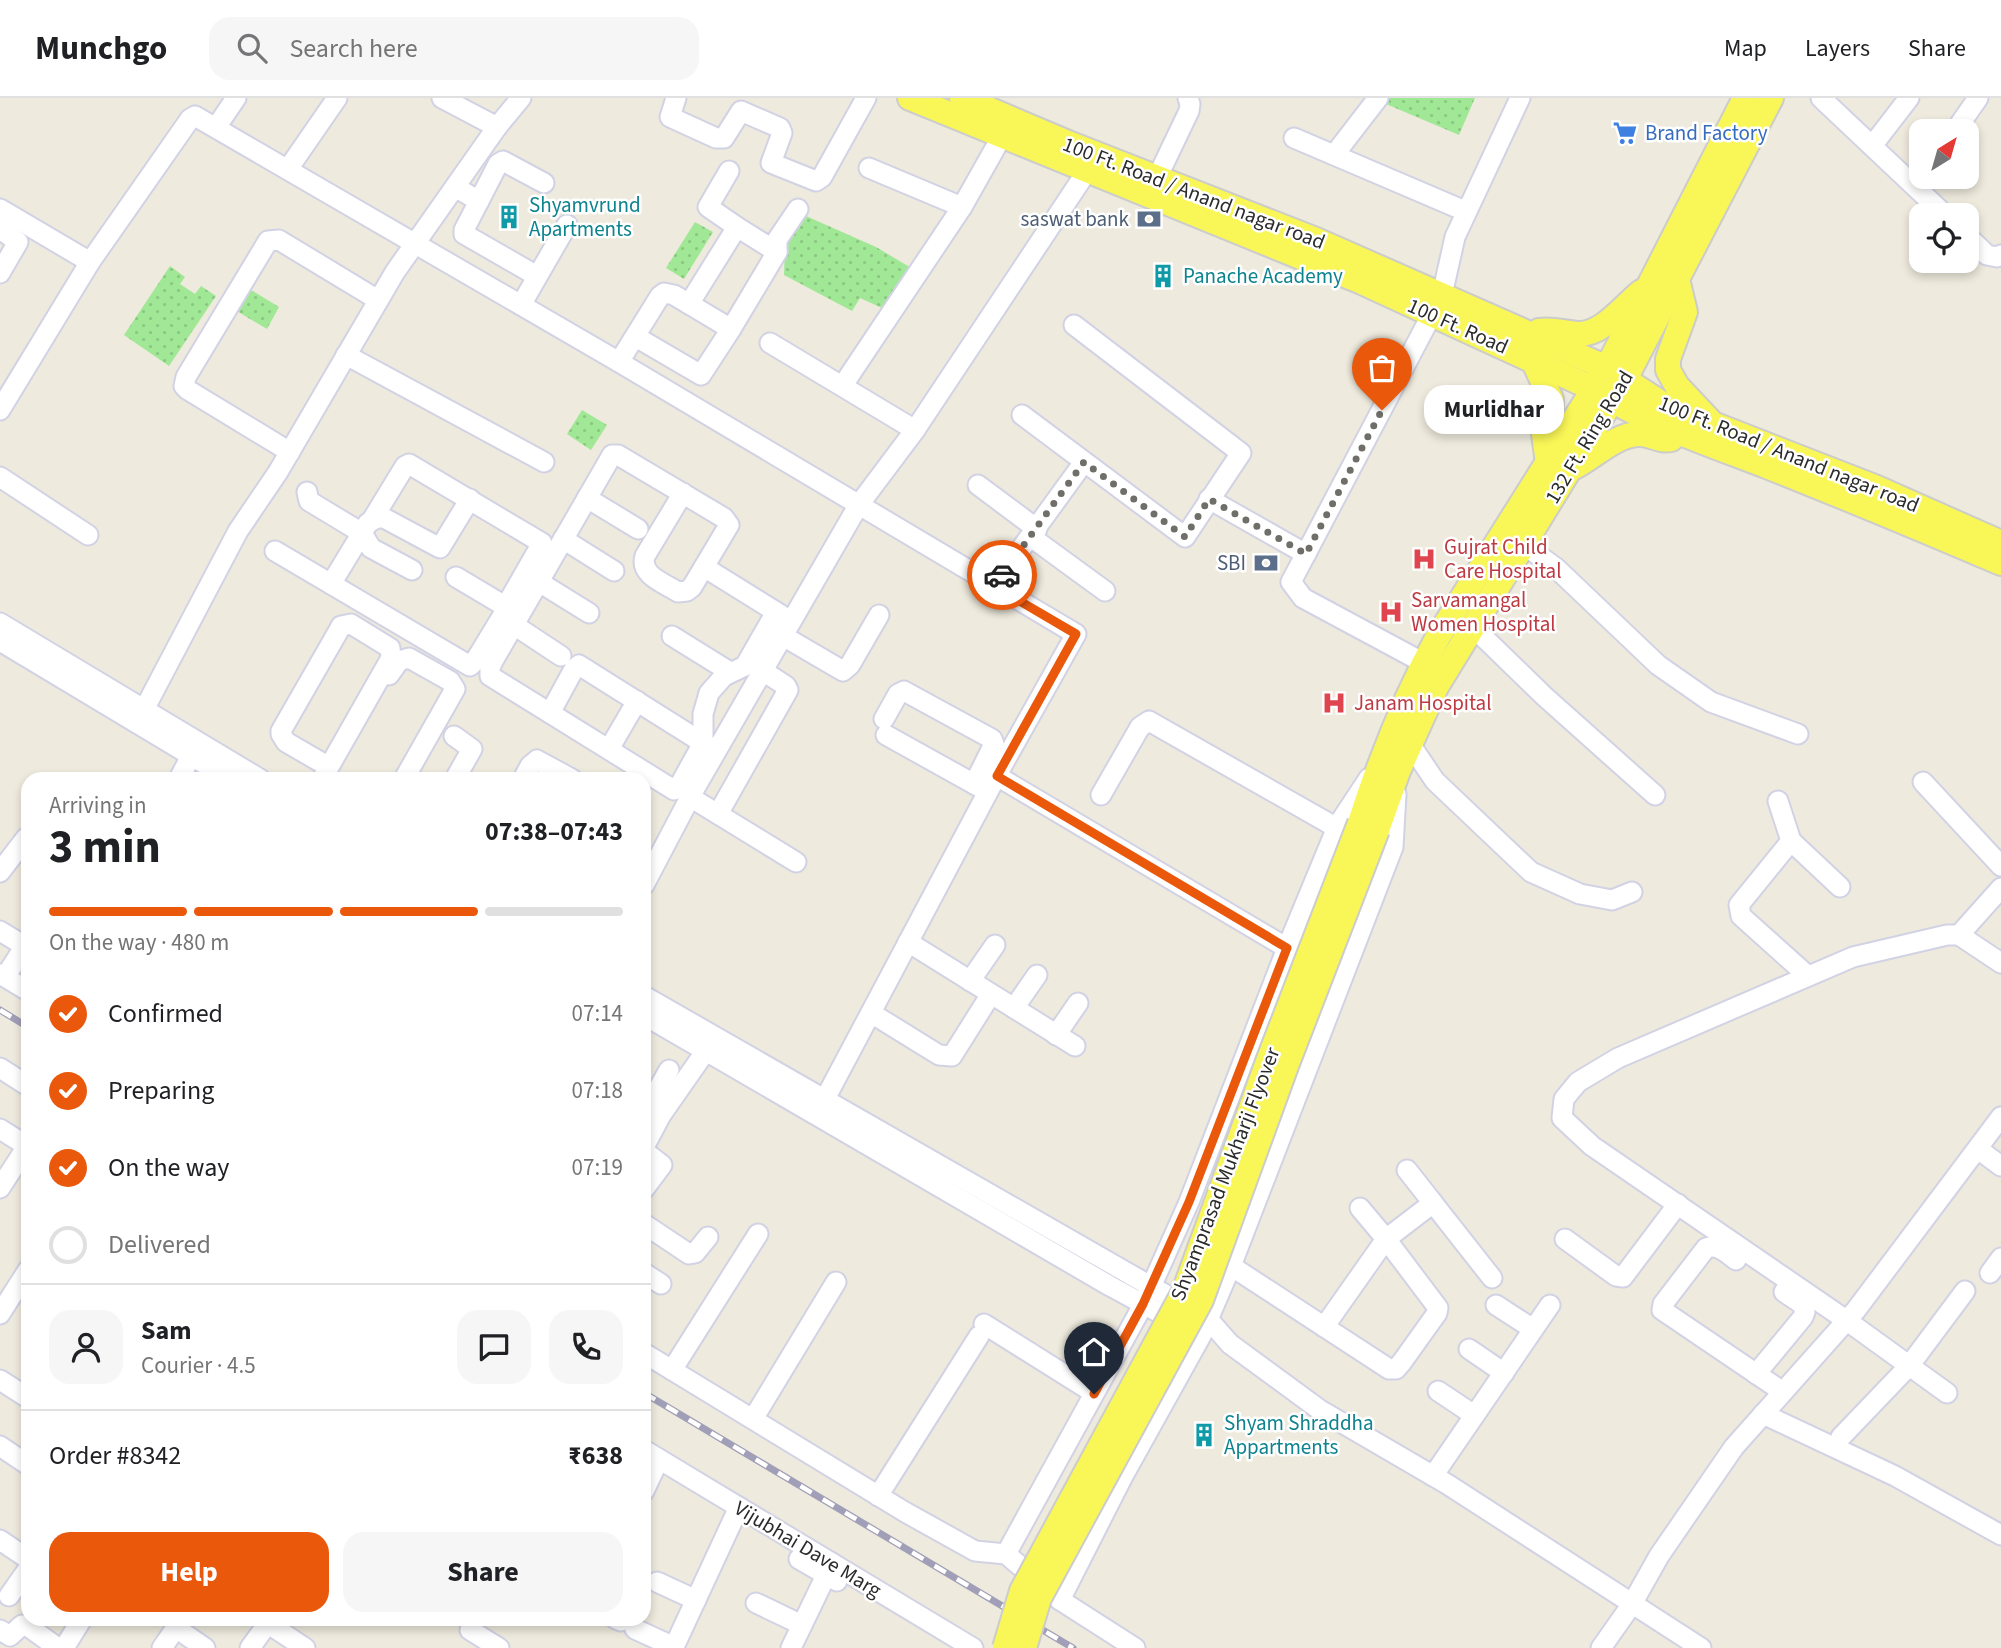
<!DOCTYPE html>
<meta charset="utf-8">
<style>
:root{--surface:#fff;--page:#f6f6f6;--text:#202124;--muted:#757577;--line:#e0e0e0;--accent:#ea580c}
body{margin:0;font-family:"Source Sans 3",sans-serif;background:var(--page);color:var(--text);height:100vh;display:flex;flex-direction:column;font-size:26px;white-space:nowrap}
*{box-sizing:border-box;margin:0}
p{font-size:23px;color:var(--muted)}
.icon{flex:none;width:38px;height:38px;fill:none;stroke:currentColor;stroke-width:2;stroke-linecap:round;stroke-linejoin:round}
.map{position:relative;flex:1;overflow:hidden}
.details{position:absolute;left:21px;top:674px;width:630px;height:854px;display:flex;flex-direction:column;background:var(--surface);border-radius:21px;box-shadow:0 4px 10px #0003}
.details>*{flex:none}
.needle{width:46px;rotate:37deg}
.fabs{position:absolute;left:1909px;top:21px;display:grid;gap:14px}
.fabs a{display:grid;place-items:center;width:70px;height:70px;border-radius:14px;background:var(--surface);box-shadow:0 4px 10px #0003;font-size:35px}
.pin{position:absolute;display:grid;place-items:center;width:60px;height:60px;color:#fff;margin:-72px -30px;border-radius:50% 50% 50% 0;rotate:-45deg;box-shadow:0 0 7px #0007}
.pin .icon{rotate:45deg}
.courier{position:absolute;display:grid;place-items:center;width:70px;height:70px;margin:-35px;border:5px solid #ea580c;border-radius:50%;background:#fff;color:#222;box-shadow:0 2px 9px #0007}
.bubble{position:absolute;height:49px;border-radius:21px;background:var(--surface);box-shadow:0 4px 10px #0003;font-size:23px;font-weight:700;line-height:49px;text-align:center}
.overview em{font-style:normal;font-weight:700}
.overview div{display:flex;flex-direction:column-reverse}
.overview{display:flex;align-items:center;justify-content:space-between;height:119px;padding:0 28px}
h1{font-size:46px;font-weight:700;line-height:52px}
.bar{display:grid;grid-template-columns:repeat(4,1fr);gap:10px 7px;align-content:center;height:84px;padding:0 28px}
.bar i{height:9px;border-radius:5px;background:var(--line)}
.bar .on{background:var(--accent)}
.bar p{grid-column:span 4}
.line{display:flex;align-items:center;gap:18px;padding:0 28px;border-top:2px solid var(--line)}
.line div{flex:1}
.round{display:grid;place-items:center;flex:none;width:74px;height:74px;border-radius:21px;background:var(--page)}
ol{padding:0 28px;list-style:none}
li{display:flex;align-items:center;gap:21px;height:77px}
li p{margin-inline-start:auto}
li .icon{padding:7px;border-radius:50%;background:var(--accent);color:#fff;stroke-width:4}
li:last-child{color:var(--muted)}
li i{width:38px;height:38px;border:4px solid var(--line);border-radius:50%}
.primary-button{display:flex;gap:14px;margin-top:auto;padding:14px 28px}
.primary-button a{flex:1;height:80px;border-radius:21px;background:var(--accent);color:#fff;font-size:28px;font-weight:700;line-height:80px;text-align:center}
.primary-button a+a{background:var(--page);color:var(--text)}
header{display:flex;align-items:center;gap:42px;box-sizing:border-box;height:98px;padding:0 35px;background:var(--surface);border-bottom:2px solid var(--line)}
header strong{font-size:33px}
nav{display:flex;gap:38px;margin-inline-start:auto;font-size:24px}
.search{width:490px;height:63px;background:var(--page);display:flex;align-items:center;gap:18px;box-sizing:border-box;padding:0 24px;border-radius:21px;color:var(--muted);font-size:26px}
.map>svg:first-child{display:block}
.grass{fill:url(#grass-dots)}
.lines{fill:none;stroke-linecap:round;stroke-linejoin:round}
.minor-casing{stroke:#d2d2e5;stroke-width:23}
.major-casing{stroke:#ccc;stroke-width:28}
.minor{stroke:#fff;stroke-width:19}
.major{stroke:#f9f657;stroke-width:24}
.rail-casing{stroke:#a19fb7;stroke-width:7}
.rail{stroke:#fff;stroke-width:4.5;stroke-dasharray:13;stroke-linecap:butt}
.major-bridge-casing{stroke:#ccc;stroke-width:28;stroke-linecap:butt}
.major-bridge{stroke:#f9f657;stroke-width:24}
.done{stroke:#6f6e69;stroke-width:7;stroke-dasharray:0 12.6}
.route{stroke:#ea580c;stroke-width:9}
.labels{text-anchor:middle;stroke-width:5;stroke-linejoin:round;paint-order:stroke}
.shop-label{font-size:21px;fill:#366cbe;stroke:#fff;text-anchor:start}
.street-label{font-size:21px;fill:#2b2b2b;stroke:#fff}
.culture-label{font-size:21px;fill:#0d838f;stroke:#fff;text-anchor:start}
.service-label{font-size:21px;fill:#4e5e75;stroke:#fff;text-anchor:end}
.health-label{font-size:21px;fill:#be3a42;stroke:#fff;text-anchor:start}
</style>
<header>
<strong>Munchgo</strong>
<div class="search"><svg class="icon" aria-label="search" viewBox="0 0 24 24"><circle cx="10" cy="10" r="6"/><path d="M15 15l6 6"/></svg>Search here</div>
<nav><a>Map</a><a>Layers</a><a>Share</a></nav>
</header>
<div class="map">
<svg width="2001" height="1550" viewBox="0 0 2001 1550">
<defs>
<pattern id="grass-dots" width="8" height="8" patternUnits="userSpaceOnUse" patternTransform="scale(1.75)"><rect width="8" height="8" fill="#a0e896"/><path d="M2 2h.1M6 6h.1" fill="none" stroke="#8ac781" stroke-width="1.8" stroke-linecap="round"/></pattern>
</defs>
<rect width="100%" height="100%" fill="#eeeadd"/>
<g class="grass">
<path d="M 1389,0 L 1475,0 L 1459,37 L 1386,6 Z"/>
<path d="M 806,118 L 876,149 L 913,171 L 882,210 L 860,200 L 852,213 L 784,177 L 785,147 Z"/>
<path d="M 695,124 L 713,134 L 684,181 L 666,170 Z"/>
<path d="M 170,168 L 185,179 L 180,186 L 195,196 L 201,188 L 216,198 L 169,268 L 124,237 Z"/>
<path d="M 243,187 L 279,209 L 267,231 L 230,209 Z"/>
<path d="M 582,312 L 607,327 L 591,352 L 567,336 Z"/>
</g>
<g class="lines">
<g class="minor-casing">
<g id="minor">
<path d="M 442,0 L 497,29"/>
<path d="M 676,0 L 670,19 L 716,40 L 724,40 L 741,13 L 780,30 L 782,35 L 771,65 L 816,83 L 822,79 L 866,0"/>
<path d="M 1821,0 L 1945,117"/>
<path d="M 217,28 L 236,0"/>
<path d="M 1955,33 L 1978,0"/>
<path d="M 1294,40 L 1465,113"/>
<path d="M 1872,48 L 1909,0"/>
<path d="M 1334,57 L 1378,0"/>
<path d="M 869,70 L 962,109"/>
<path d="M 288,71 L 337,0"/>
<path d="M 1157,80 L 1189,13 L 1190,6 L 1188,0"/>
<path d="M 455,89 L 479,103 L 464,132 L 464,136 L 537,178"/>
<path d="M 479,103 L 498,66 L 503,63 L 544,85"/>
<path d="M 0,111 L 90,164"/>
<path d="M 737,129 L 777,154"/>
<path d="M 0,131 L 18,144 L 0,175"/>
<path d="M 1967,138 L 1987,157 L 1997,159 L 2001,157"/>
<path d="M 1442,197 L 1455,139 L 1520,0"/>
<path d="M 689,206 L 737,129 L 708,109 L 729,73"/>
<path d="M 521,207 L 567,127"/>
<path d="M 731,231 L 777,154 L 777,142 L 798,111"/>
<path d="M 770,245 L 915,332"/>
<path d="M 346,257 L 544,364"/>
<path d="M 619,264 L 660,198 L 664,195 L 674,197 L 731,231 L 701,277 L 636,239"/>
<path d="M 843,287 L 962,109 L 1002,38"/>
<path d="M 0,312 L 90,164 L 190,21 L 195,18 L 619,264 L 1076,536 L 998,675 L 817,1016"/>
<path d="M 1022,317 L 1185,439 L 1241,355 L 1074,227"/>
<path d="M 290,354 L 188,292 L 184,288 L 186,279 L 268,143 L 279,142 L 378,202"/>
<path d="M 0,379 L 88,437"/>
<path d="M 978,387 L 1037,431"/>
<path d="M 307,394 L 309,403 L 362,435 L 371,450 L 412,472"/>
<path d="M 683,395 L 645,458 C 639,477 664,485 678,494 L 687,493 L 692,489 L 729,427 L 724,420 L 618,357 L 612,357 L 493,563 L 490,570 L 490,578 L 674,692 L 678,690 L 703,645 L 703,616 L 709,595 L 724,578 L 745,568 L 776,514"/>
<path d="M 587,400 L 638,431"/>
<path d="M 1209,401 L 1306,456"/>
<path d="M 372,422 L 405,368 L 409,366 L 542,445 L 507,506 L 503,507 L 456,479"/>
<path d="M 1031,439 L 1105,493"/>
<path d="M 563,441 L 614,473"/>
<path d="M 1523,446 L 1556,470 L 1658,567 L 1711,604 L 1798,636"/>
<path d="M 275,453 L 331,486 L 368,425 L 377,420 L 384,420 L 440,450 L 470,401"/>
<path d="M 704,469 L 786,520"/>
<path d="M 539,484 L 589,515"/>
<path d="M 331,486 L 470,568 L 475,563 L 503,517"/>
<path d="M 994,488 L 1084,364"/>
<path d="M 0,525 L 260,681"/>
<path d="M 514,527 L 561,558"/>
<path d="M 1473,529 L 1544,598 L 1655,697"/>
<path d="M 672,538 L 730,574"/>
<path d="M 783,538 L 843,573 L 850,567 L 879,517"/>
<path d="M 0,543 L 230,681"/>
<path d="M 1424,565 L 1303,500 L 1291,484 L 1432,216"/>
<path d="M 389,577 L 399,563 L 409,560 L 450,583 L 455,591 L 404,681"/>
<path d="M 550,615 L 574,571 L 579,567 L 711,650"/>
<path d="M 884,621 L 898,596 L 904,593 L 992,641 L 994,646 L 974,686"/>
<path d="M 137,625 L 238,433 L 278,374 L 395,174 L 497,29 L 521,0"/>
<path d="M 886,637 L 983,691"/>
<path d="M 454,638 L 472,651 L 455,681"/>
<path d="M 1410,646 L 1435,683 L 1531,774 L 1580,796 L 1612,802 L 1632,794"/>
<path d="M 609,651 L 637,603"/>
<path d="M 997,678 L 1287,850"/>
<path d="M 179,681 L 191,658"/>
<path d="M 322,681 L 329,669 L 391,560 L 390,550 L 351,526 L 341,528 L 339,532 L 281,633 L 281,636 L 286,644 L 329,669"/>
<path d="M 523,681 L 530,668 L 537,662 L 572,681"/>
<path d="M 1923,684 L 2001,768"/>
<path d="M 1101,697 L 1140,629 L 1149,623 L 1337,730"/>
<path d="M 690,699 L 796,764"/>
<path d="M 1778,703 L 1791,743 L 1739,807 L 1741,818 L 1808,878"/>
<path d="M 718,716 L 788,592 L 786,588 L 763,573"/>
<path d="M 1791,743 L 1840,789"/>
<path d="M 0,774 L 26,740 L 28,740"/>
<path d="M 644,787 L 695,690 L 858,408 L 915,332 L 1095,61"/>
<path d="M 0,833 L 28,850"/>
<path d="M 1959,837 L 2001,790"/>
<path d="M 908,844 L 1075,948"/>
<path d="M 0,876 L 28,893"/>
<path d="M 5,879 L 25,848"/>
<path d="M 970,883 L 995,847"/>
<path d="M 644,898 L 1208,1221 L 1230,1246 L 1320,1312 L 1447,1386 L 1701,1550"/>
<path d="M 1014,910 L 1037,877"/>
<path d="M 871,915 L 939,957 L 952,958 L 991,896"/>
<path d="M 644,917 L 1110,1188 L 1180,1226"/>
<path d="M 1056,937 L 1078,905"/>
<path d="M 0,970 L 28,988"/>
<path d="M 648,1009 L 669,972"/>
<path d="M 0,1031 L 27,1048"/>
<path d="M 644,1049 L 661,1017 L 712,944"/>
<path d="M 1978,1051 L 2001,1068"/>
<path d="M 644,1053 L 662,1067 L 644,1091"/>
<path d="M 1407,1072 L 1433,1105"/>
<path d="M 0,1090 L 28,1047"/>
<path d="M 1360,1110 L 1386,1141 L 1433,1105 L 1492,1180"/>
<path d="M 644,1126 L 689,1156 L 695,1155 L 708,1139"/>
<path d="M 1565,1141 L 1616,1178 L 1623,1179 L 1678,1106"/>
<path d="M 1736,1162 C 1727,1155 1718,1146 1706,1150 L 1663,1206 L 1662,1212 L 1783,1294"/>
<path d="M 1231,1168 L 1389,1271 L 1396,1271 L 1402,1264 L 1437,1215 L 1438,1210 L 1386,1141 L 1324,1229"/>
<path d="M 644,1175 L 661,1186"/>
<path d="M 1990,1175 L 2001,1160"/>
<path d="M 1496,1207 L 1533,1231"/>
<path d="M 0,1216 L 28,1172"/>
<path d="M 984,1226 L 1094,1295"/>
<path d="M 1469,1251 L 1504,1275"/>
<path d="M 644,1255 L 905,1414 L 975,1453 L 1006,1456 L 1060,1502 L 1135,1550"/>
<path d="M 672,1272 L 758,1136"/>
<path d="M 1756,1276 L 1803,1219 L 1805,1214 L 1802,1206 L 1784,1194"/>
<path d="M 0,1282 L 28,1300"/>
<path d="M 1438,1293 L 1474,1317"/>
<path d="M 1947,1295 L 1846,1222 L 1592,1048 L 1562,1020 L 1564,1001 L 1578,984 L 1618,960 L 1853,859 L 1947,837 L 1959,837 L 2001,865"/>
<path d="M 1763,1316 L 1895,1378 L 2001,1437"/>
<path d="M 753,1321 L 836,1184"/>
<path d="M 1841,1339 L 1909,1268 L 1965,1193"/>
<path d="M 0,1348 L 28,1367"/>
<path d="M 644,1352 L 973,1550"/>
<path d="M 1433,1378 L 1550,1207"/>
<path d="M 644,1393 L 659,1361"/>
<path d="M 878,1398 L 979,1238"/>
<path d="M 0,1442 L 28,1461"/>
<path d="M 1006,1456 L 1143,1207 L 1189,1104 L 1287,850 L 1338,727 L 1369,680"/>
<path d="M 799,1461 L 837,1483"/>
<path d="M 657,1484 L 696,1502"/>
<path d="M 9,1498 L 28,1471"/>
<path d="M 1060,1502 L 1122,1380 L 1201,1238 L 1231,1168 L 1393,749 L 1396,696"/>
<path d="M 756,1505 L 802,1527"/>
<path d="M 261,1521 L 305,1550"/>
<path d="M 616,1521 L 621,1523"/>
<path d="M 176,1530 L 205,1550"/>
<path d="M 635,1531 L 674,1549 L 739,1409"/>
<path d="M 0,1532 L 10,1538 L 22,1527 L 26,1527 L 58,1550"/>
<path d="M 470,1532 L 499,1550"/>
<path d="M 64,1550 L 82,1521"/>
<path d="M 162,1550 L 182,1521"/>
<path d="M 250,1550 L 268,1525"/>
<path d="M 791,1550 L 832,1465"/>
<path d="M 1601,1550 L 1632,1506 L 1659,1458 L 1734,1349 L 1856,1212 L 2001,1019"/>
</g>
</g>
<g class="major-casing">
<g id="major">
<path d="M 910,0 L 1362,184 L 1594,291 C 1647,326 1710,346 1769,369 C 1847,400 1924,432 2001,465"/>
<path d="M 962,0 L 1068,45 L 1316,142 L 1607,270 L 1664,307 L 1877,390 L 2001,445"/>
<path d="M 1677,181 L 1685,214 L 1668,261 L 1668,272 L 1677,288 L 1709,322"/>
<path d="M 1539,233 C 1555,231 1563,235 1578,236 C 1602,237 1624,208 1641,194"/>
<path d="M 1533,262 L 1551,301 L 1551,311 L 1544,336 L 1548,365"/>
<path d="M 1574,369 C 1594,359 1615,337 1638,336 C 1650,335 1659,344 1671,341"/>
<path d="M 1360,725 C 1381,659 1406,597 1439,537 L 1607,270 L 1745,0"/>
<path d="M 1377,732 L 1398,673 L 1436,589 L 1625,281 L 1771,0"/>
</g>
</g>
<use href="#minor" class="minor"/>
<use href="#major" class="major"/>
<g class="rail-casing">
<g id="rail">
<path d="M 0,912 L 28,929"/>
<path d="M 644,1295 L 1073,1550"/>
</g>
</g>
<use href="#rail" class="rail"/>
<g class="major-bridge-casing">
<g id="major-bridge">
<path d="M 1005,1550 L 1022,1493 L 1184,1194 L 1269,961 L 1360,725"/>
<path d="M 1024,1550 L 1039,1500 L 1201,1202 L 1286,968 L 1377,732"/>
</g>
</g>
<use href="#major-bridge" class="major-bridge"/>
</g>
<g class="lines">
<path class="done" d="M 1002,477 L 1084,364 L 1185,439 L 1209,401 L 1306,456 L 1382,312"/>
<path class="route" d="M 1002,477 L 994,488 L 1076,536 L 997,678 L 1287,850 L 1189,1104 L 1143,1206 L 1094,1296"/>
</g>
<defs>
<g id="supermarket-bare" transform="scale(1.89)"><path d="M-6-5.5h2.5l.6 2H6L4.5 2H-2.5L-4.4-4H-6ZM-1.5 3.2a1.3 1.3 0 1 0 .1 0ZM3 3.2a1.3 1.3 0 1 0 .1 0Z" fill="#3f7fe0" stroke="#fff" stroke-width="2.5" paint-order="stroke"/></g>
<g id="building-bare" transform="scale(1.89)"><path d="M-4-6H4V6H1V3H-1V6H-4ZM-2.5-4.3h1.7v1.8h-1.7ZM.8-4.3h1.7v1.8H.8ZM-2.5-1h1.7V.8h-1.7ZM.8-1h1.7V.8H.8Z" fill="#0f9aa8" stroke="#fff" stroke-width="2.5" paint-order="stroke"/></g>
<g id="bank-bare" transform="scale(1.89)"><path d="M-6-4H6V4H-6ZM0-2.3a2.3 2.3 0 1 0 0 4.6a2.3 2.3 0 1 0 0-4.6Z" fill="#5c6f8a" stroke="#fff" stroke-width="2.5" paint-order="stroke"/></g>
<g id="hospital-bare" transform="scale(1.89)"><path d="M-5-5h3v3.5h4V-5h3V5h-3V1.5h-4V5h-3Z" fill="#e0444e" stroke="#fff" stroke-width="2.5" paint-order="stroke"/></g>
</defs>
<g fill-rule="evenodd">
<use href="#supermarket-bare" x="1625" y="35"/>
<use href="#building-bare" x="509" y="119"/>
<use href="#bank-bare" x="1149" y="121"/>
<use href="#building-bare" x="1163" y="178"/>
<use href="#hospital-bare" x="1424" y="461"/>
<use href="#bank-bare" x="1266" y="465"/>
<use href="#hospital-bare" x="1391" y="514"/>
<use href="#hospital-bare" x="1334" y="605"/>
<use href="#building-bare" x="1204" y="1337"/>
</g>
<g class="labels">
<g class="shop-label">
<text x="1645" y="42">Brand Factory</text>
</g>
<g class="street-label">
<text transform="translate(1194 95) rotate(21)" y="7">100 Ft. Road / Anand nagar road</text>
<text transform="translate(1458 228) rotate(24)" y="7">100 Ft. Road</text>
<text transform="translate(1589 339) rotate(-59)" y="7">132 Ft. Ring Road</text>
<text transform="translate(1789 356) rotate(22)" y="7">100 Ft. Road / Anand nagar road</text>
<text transform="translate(1225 1076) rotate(-69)" y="7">Shyamprasad Mukharji Flyover</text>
<text transform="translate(808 1451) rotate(31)" y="7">Vijubhai Dave Marg</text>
</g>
<g class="culture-label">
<text x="529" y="114">Shyamvrund<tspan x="529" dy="24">Apartments</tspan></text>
<text x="1183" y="185">Panache Academy</text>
<text x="1224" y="1332">Shyam Shraddha<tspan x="1224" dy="24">Appartments</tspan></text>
</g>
<g class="service-label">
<text x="1129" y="128">saswat bank</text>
<text x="1246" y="472">SBI</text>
</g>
<g class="health-label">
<text x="1444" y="456">Gujrat Child<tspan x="1444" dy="24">Care Hospital</tspan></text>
<text x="1411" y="509">Sarvamangal<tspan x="1411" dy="24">Women Hospital</tspan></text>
<text x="1354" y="612">Janam Hospital</text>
</g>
</g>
</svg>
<div class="fabs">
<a><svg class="needle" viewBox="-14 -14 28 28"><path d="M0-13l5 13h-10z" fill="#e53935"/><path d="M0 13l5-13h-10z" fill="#757577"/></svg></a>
<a><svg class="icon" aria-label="locate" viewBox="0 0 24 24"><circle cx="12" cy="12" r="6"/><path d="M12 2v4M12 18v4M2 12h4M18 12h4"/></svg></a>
</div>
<div class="pin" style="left:1382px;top:312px;background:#ea580c"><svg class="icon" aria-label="bag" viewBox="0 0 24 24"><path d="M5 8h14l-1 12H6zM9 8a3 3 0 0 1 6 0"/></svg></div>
<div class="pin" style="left:1094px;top:1296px;background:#1f2937"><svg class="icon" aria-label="home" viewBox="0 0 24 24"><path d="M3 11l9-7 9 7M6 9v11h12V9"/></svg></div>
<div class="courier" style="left:1002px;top:477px"><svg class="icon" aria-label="car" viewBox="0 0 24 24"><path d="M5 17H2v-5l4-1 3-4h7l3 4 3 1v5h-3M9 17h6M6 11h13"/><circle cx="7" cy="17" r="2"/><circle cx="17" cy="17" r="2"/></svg></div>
<div class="bubble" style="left:1424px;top:287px;width:140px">Murlidhar</div>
<section class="details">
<div class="overview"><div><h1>3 min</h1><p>Arriving in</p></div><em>07:38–07:43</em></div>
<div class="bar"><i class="on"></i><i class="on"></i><i class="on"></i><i></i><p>On the way · 480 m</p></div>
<ol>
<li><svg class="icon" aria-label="check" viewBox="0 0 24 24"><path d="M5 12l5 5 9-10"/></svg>Confirmed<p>07:14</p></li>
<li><svg class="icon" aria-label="check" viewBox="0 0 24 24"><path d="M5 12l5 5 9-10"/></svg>Preparing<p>07:18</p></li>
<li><svg class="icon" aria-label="check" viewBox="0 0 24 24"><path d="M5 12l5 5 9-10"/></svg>On the way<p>07:19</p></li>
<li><i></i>Delivered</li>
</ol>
<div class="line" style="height:126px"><a class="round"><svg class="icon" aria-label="person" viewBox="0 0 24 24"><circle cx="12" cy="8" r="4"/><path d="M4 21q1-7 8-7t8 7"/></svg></a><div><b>Sam</b><p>Courier · 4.5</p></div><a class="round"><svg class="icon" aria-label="chat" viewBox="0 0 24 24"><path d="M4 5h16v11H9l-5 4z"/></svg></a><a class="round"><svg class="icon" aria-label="phone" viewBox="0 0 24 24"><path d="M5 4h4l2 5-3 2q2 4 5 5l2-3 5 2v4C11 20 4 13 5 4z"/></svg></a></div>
<div class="line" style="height:91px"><div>Order #8342</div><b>₹638</b></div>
<div class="primary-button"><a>Help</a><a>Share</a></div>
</section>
</div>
